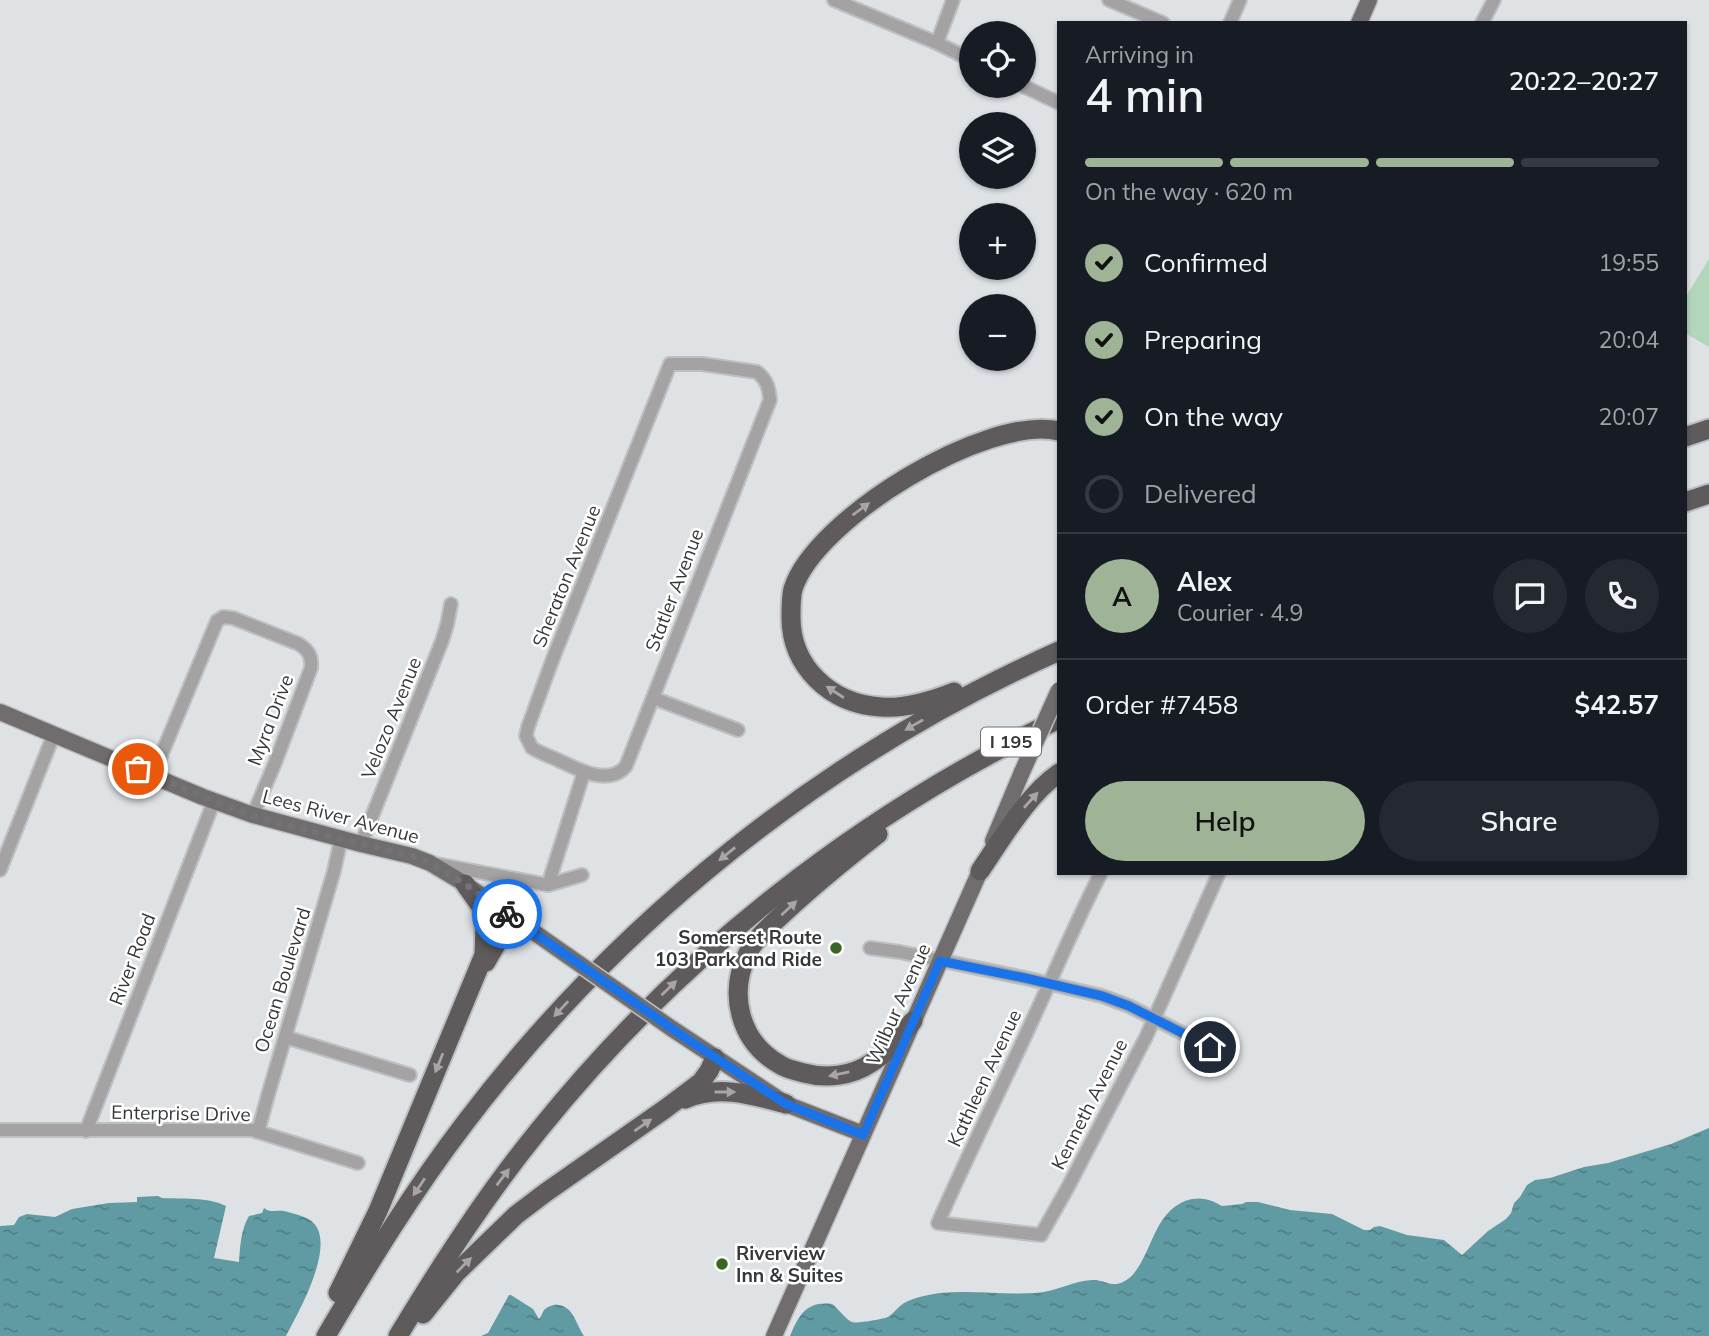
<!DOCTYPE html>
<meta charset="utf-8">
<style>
:root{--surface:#171b24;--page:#242831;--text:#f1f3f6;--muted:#9ea1a6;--line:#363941;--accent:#9fb397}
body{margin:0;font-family:Mulish,sans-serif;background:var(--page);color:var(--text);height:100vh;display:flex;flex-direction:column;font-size:26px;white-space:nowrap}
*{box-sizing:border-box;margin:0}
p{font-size:23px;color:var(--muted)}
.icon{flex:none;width:38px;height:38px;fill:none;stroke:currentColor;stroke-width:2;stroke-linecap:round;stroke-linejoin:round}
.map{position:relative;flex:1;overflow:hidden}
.panel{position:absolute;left:1057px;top:21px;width:630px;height:854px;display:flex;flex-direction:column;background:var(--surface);border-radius:0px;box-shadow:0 2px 5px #0004}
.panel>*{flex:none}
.tools{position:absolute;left:959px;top:21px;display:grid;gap:14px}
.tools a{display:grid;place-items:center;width:77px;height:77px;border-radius:50%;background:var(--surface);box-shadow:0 2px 5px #0004;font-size:35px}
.pin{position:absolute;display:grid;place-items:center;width:60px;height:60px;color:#fff;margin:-30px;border:4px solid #fff;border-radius:50%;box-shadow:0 2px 7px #0007}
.courier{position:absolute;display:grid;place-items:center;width:70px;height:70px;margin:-35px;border:5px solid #1a73e8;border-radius:50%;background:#fff;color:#222;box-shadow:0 2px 9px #0007}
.overview em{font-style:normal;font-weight:600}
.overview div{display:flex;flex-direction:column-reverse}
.overview{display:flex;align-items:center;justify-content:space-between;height:119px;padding:0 28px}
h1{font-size:46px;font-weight:600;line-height:52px}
.bar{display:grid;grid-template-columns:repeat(4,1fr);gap:10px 7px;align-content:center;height:84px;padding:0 28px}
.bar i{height:9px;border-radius:5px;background:var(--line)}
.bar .selected{background:var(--accent)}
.bar p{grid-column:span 4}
.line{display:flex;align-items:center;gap:18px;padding:0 28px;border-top:2px solid var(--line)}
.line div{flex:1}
.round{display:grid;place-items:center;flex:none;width:74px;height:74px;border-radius:37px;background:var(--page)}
ol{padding:0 28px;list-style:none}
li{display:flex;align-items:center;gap:21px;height:77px}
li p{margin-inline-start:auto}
li .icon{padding:7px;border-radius:50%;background:var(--accent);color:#111;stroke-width:4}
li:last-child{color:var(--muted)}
li i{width:38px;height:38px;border:4px solid var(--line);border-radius:50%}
.button{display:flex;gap:14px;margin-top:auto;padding:14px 28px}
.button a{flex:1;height:80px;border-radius:42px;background:var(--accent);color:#111;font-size:28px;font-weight:600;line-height:80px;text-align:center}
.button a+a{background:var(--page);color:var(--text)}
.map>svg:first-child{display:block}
.park{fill:#b2d5bc}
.water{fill:url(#water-ripples)}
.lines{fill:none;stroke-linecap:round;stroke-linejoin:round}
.minor-casing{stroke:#bdc0c3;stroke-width:16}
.major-casing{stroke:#bdc0c3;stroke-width:19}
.highway-casing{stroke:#bdc0c3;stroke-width:23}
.minor{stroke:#a4a2a3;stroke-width:12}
.major{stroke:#716d6e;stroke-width:16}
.highway{stroke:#5f5b5c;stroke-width:19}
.major-bridge-casing{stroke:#bdc0c3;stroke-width:19;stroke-linecap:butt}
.major-bridge{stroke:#716d6e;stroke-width:16}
.oneway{fill:#a7a5a5}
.done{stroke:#717375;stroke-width:7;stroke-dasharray:0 12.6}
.route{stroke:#1a73e8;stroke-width:9}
.poi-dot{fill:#3b6522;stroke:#fff;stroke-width:2.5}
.labels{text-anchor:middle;stroke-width:5;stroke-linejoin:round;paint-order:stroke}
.shield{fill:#fff;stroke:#727374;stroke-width:2}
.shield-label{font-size:18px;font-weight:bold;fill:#363739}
.street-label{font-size:19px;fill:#363739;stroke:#fff}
.poi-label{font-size:19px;font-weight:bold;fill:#363739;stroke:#fff;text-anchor:end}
</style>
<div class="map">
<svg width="1709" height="1336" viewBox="0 0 1709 1336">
<defs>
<pattern id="water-ripples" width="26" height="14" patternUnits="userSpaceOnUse" patternTransform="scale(1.75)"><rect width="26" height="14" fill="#609ba3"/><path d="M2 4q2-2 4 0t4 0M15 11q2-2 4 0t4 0" fill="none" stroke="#507f86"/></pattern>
</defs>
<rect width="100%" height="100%" fill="#dfe2e5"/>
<path class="park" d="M 1709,259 L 1709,347 L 1685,333 L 1685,298 Z"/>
<g class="water">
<path d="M 1709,1128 L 1709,1336 L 790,1336 C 799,1315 806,1301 832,1304 C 838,1308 846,1320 852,1322 C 856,1324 883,1319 888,1317 C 894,1313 898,1307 904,1303 C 915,1297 928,1295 940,1293 C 972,1290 1003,1295 1035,1293 C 1055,1292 1073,1281 1092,1280 C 1103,1279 1111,1288 1123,1282 C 1153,1267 1149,1208 1192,1199 C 1203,1197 1212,1200 1222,1206 L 1242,1204 L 1246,1202 L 1258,1202 L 1290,1210 L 1332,1214 L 1364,1230 L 1370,1230 L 1374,1227 L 1380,1226 L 1407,1235 L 1444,1240 L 1462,1255 L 1488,1231 L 1506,1219 L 1511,1213 L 1514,1203 L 1520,1197 L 1527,1185 L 1535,1180 L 1550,1178 L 1584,1167 L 1608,1163 L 1671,1144 Z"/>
<path d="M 158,1196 L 162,1198 C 182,1199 208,1197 226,1206 L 214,1258 L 239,1262 C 240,1247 241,1229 249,1216 L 262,1213 L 264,1208 C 270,1213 276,1210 284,1211 C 292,1213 304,1216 310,1220 C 340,1240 298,1313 286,1336 L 0,1336 L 0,1226 L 14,1225 L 19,1217 L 27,1214 L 55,1217 L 72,1209 L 109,1203 L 137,1202 L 137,1197 Z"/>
<path d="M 509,1295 L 511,1295 L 533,1309 L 539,1319 C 541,1317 542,1313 544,1310 C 547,1307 550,1306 554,1305 C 573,1303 576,1325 584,1336 L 481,1336 L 488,1333 Z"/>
</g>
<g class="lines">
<g class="minor-casing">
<g id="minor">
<path d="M 834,0 L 937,43 L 971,60"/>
<path d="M 1109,0 L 1163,23"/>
<path d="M 1230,23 L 1240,0"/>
<path d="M 1482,23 L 1494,0"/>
<path d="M 937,43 L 953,0"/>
<path d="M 1023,86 L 1059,103"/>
<path d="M 670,364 L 702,364 L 757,372 C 767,380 769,388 770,400 L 626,766 C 609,787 577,769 558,760 C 549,756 540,753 532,748 L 526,736 L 528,727 L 552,661 Z"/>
<path d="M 653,698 L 738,730"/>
<path d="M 153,775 L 217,621 L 223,617 L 233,618 L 299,644 C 309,651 312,656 311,668 L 275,763 L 253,815"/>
<path d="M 361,844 L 442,641 L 447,625 L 451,604"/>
<path d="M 436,864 L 548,885 L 582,875"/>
<path d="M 0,870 L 54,734"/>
<path d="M 1101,873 C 1076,921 1056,970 1033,1019 C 1002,1087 968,1154 938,1223 L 1041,1235 L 1068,1187 L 1146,1037 L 1219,873"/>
<path d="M 548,885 L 584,772"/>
<path d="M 870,948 L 900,952 L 1025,978 L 1102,996 L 1129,1006 L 1210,1047"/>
<path d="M 285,1037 L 410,1075"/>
<path d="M 0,1130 L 252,1130 L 358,1163"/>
<path d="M 86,1131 L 214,801"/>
<path d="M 258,1132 L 268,1095 L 334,871 L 341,839"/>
</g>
</g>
<g class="major-casing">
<g id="major">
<path d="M 1359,23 L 1369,0"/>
<path d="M 0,712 L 203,797 L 253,815 L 361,844 L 412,856 L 430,863 L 465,884 L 568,956"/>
<path d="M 993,841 L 1022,772"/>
<path d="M 671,1028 L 786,1104 L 863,1134"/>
<path d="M 774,1336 L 984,862"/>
</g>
</g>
<g class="highway-casing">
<g id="highway">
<path d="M 1685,437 L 1709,429"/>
<path d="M 1685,502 L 1709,494"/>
<path d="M 954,692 C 931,701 906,709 881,707 C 831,704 790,667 791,615 C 791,606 791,597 793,589 C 815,519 987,414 1059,431"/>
<path d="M 878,834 C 846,859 814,885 784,913 C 771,925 756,937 748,953 C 728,993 739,1041 779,1064 C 786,1069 796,1071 804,1073 C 826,1079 852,1076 871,1063 C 887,1053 900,1035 913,1021"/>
<path d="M 980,871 C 1001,840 1028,794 1059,773"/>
<path d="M 486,962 L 512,917"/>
<path d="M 685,1099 C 718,1084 753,1095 786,1104"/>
<path d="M 338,1293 L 378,1211 L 484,955 L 485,927 L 482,908 L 465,884"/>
<path d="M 423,1314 L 456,1273 L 516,1215 L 545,1193 L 665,1109 L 701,1082 L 709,1071 L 715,1058"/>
<path d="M 326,1336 C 369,1263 413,1191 465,1123 C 619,920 825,755 1059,651"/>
<path d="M 398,1336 C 441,1265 486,1195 539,1130 C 679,956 857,816 1059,719"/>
</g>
</g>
<use href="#minor" class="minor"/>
<use href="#major" class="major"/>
<use href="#highway" class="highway"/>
<g class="major-bridge-casing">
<g id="major-bridge">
<path d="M 1022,772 L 1059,690"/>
<path d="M 568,956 L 671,1028"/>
</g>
</g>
<use href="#major-bridge" class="major-bridge"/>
</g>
<defs><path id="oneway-solid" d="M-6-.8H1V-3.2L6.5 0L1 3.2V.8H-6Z" transform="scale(1.75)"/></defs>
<g class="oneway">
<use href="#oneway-solid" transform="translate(861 509) rotate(-36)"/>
<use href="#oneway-solid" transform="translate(835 692) rotate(-147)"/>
<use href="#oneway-solid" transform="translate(914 725) rotate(150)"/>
<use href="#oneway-solid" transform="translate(1031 800) rotate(-48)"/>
<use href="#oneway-solid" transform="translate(727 854) rotate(141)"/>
<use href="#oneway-solid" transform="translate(789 908) rotate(-43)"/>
<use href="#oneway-solid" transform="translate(669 988) rotate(-44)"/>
<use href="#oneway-solid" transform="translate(561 1009) rotate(133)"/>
<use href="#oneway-solid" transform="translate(439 1063) rotate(112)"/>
<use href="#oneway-solid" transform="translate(839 1074) rotate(168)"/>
<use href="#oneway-solid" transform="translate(725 1092)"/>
<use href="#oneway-solid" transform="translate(643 1125) rotate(-35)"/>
<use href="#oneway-solid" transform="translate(503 1177) rotate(-53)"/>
<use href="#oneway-solid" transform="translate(419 1187) rotate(124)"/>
<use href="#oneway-solid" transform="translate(464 1265) rotate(-45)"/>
</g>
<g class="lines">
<path class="done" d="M 138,769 L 204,797 L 253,816 L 361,844 L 412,856 L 430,863 L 465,884 L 507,914"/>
<path class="route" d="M 507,914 L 690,1041 L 786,1104 L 863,1135 L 940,961 L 1025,978 L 1102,996 L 1129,1006 L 1210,1047"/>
</g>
<g class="poi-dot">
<circle cx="836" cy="948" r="7"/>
<circle cx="722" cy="1264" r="7"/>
</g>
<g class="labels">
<rect class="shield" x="981" y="727.5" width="60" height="29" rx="5"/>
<g class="shield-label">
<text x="1011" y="748">I 195</text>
</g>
<g class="street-label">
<text transform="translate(566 576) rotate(-68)" y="7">Sheraton Avenue</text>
<text transform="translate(674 590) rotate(-69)" y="7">Statler Avenue</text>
<text transform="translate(391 718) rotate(-68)" y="7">Velozo Avenue</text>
<text transform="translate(270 720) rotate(-69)" y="7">Myra Drive</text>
<text transform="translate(341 816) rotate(15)" y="7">Lees River Avenue</text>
<text transform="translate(132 959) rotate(-69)" y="7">River Road</text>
<text transform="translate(282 980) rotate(-73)" y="7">Ocean Boulevard</text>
<text transform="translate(898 1004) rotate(-66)" y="7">Wilbur Avenue</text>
<text transform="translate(984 1078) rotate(-65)" y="7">Kathleen Avenue</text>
<text transform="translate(1089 1104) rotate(-63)" y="7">Kenneth Avenue</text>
<text transform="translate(181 1113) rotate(1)" y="7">Enterprise Drive</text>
</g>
<g class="poi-label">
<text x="822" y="944">Somerset Route<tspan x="822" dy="22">103 Park and Ride</tspan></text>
<text x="736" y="1260" text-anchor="start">Riverview<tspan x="736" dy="22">Inn &amp; Suites</tspan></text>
</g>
</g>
</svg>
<div class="tools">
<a><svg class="icon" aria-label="locate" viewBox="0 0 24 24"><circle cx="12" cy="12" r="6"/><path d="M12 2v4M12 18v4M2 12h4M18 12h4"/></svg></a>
<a><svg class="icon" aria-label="layers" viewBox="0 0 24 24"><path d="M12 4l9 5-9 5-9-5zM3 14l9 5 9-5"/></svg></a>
<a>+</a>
<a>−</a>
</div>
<div class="pin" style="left:138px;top:769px;background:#ea580c"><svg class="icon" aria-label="bag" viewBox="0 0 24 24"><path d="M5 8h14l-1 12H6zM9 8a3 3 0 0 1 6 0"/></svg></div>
<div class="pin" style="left:1210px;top:1047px;background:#1f2937"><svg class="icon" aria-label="home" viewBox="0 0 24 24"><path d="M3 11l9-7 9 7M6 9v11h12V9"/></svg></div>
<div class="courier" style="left:507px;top:914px"><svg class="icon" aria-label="bike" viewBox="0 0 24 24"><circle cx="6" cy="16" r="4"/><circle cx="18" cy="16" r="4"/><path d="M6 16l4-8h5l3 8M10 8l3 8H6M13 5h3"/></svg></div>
<section class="panel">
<div class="overview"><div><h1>4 min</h1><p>Arriving in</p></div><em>20:22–20:27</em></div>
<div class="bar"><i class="selected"></i><i class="selected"></i><i class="selected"></i><i></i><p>On the way · 620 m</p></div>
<ol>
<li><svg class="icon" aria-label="check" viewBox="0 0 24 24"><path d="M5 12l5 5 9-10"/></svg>Confirmed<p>19:55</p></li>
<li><svg class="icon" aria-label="check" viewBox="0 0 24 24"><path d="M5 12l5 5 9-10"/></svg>Preparing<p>20:04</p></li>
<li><svg class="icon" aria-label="check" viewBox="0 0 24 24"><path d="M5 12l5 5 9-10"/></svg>On the way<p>20:07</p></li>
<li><i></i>Delivered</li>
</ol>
<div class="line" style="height:126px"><b class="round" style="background:var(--accent);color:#111">A</b><div><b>Alex</b><p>Courier · 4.9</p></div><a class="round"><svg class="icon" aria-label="chat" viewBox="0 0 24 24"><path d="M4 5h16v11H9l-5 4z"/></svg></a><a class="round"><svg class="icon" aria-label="phone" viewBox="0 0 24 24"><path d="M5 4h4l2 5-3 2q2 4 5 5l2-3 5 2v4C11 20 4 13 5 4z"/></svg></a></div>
<div class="line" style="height:91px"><div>Order #7458</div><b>$42.57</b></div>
<div class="button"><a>Help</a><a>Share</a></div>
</section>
</div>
